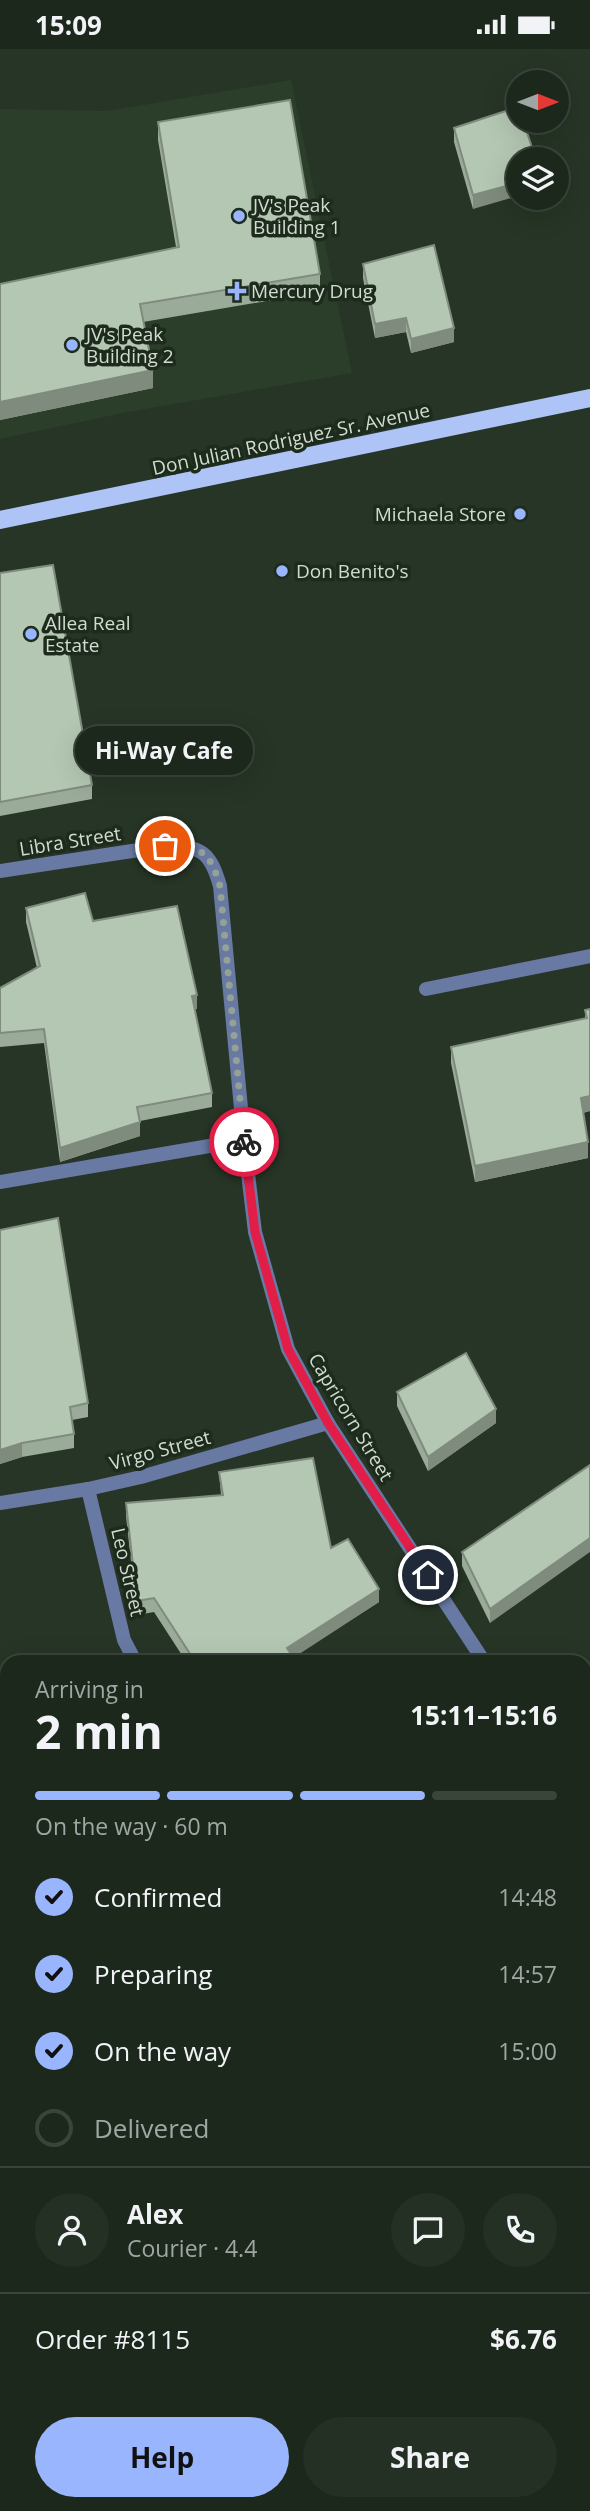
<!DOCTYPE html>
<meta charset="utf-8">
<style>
:root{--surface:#1c281c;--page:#253025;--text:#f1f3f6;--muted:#a0a6a3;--line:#3a443b;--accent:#99b5fd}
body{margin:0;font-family:"Open Sans",sans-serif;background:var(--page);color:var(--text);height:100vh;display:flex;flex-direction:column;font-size:26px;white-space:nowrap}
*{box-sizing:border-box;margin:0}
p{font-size:23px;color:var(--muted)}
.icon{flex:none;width:38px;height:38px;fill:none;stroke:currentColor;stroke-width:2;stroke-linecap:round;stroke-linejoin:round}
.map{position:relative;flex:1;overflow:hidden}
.sheet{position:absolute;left:0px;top:1606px;width:592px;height:856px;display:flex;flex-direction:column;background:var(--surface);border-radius:21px 21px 0 0;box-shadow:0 7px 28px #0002,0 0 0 2px var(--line)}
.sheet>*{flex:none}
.needle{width:46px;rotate:90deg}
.controls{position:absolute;left:506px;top:21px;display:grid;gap:14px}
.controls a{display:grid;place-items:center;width:63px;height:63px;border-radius:50%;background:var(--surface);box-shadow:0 7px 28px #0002,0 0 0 2px var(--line);font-size:35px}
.pin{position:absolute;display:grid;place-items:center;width:60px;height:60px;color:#fff;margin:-30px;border:4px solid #fff;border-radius:50%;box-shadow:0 2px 7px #0007}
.courier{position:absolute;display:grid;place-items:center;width:70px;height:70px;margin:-35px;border:5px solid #e11d48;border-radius:50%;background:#fff;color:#222;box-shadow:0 2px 9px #0007}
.bubble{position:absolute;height:49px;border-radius:24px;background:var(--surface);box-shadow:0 7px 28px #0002,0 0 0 2px var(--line);font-size:23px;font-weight:700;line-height:49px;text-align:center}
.summary em{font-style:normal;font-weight:700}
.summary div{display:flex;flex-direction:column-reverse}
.summary{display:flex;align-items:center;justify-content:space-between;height:119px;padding:0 35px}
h1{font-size:46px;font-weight:700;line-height:52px}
.bar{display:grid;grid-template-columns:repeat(4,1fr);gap:10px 7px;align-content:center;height:84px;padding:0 35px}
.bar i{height:9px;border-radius:5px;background:var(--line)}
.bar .active{background:var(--accent)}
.bar p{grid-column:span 4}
.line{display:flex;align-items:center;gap:18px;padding:0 35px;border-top:2px solid var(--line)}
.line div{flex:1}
.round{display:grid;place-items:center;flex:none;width:74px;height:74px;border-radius:37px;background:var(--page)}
ol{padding:0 35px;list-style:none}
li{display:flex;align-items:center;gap:21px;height:77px}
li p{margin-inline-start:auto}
li .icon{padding:7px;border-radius:50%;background:var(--accent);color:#111;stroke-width:4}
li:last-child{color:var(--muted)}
li i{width:38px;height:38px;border:4px solid var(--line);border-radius:50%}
.button{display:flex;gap:14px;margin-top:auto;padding:14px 35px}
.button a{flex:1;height:80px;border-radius:42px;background:var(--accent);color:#111;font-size:28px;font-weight:700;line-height:80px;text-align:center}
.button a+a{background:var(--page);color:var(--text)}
.status{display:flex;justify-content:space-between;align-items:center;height:49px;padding:0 35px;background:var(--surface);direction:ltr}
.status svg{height:19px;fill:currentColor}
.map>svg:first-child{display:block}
.built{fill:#2b3e2a}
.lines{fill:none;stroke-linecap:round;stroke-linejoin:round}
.stream{stroke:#0a1644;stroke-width:16}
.minor{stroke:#6879a3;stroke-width:14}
.primary{stroke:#aec3f6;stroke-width:18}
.wall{fill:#9bab9a}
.shaded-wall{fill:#7e8b7d}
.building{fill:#b4c7b3;stroke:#7e8b7d;stroke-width:2}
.done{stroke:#95a195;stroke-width:7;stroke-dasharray:0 12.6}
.route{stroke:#e11d48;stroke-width:9}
.poi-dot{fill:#99b5fd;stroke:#1d2b1c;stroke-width:2.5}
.labels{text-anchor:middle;stroke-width:7;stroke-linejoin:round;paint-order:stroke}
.poi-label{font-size:19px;fill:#d1dbd1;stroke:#1d2b1c;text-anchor:start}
.street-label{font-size:19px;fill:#d1dbd1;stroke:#1d2b1c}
</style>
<div class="status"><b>15:09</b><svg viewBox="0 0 49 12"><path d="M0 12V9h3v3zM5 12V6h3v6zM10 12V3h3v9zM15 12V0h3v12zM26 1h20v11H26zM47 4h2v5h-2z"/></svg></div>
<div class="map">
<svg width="590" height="2462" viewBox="0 0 590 2462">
<rect width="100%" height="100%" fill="#263526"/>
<path class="built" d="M 291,31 L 352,324 L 128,363 L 0,390 L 0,60 L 107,62 Z"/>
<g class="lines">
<g class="stream">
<path d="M 584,2302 L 590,2295"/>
<path d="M 0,2444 L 7,2449"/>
<path d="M 16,2455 L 25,2462"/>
<path d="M 468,2462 L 470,2455"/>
</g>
<g class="minor">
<path d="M 0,822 L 165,797 C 201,797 210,802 220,837 L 244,1091 L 255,1183 L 288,1300 L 328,1374 L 485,1614"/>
<path d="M 426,940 L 590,907"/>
<path d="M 0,1133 L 244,1091"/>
<path d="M 88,1440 L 124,1591 L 136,1614"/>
<path d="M 0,1454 L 88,1440 L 141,1428 L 328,1374"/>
<path d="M 584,1770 L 590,1779"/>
<path d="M 584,2025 L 590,2021"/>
<path d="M 0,2139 L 7,2146"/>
</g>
<path class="primary" d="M 0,471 L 590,349"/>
</g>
<g class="wall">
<path d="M 518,58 L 473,160 L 454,93 L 454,79 Z"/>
<path d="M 158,73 L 320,225 L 320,243 L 143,273 L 153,339 L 0,371 L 0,235 L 176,198 L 158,91 Z"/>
<path d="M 363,215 L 454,293 L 411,304 L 406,283 L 375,289 L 363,229 Z"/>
<path d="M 0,524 L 92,736 L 92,750 L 0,767 Z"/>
<path d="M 26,859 L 93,872 L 197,960 L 195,960 L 212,1044 L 212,1058 L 140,1072 L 140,1087 L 60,1113 L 44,994 L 0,998 L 0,939 L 37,919 L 26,873 Z"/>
<path d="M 590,960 L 590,1062 L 583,1064 L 588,1109 L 475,1133 L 451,1014 L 451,998 L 585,969 L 585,961 Z"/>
<path d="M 0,1181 L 88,1354 L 88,1368 L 72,1371 L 74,1385 L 74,1399 L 22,1408 L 0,1415 Z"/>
<path d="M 397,1343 L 496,1374 L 428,1422 L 397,1357 Z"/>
<path d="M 590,1416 L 490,1574 L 462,1517 L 462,1503 Z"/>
<path d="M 219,1423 L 331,1499 L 379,1553 L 293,1608 L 297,1614 L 187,1614 L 154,1563 L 137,1566 L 126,1467 L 126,1454 L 221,1446 Z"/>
<path d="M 584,1811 L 590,1815 L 590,1989 L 584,1980 Z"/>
<path d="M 7,1950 L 7,2082 L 0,2072 L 0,1952 L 6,1951 Z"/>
<path d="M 158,2455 L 354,2455 L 341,2462 L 159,2462 Z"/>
</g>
<g class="shaded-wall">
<path d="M 518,134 L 518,147 L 473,160 L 473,146 Z"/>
<path d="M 406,269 L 406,283 L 375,289 L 375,275 Z"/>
<path d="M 454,279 L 454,293 L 411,304 L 411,290 Z"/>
<path d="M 153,321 L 153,339 L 0,371 L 0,353 Z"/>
<path d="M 197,946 L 197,960 L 192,961 L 192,947 Z"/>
<path d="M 590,1047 L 590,1062 L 581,1064 L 581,1049 Z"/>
<path d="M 140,1073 L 140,1087 L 60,1113 L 60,1099 Z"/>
<path d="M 588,1093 L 588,1109 L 475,1133 L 475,1117 Z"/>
<path d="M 496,1360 L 496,1374 L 428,1422 L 428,1408 Z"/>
<path d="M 22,1394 L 22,1408 L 0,1415 L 0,1401 Z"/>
<path d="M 590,1489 L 590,1503 L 490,1574 L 490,1560 Z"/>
<path d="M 379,1540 L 379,1553 L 287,1613 L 287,1599 Z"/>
<path d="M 6,1928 L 6,1942 L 0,1946 L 0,1932 Z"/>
<path d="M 328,2455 L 354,2455 L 341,2462 L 315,2462 Z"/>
</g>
<g class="building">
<path d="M 290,51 L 320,225 L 140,255 L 153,321 L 0,353 L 0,235 L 179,198 L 158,73 Z"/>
<path d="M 518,58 L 518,72 L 523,72 L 536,110 L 518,110 L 518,134 L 473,146 L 454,79 Z"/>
<path d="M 434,196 L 454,279 L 411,290 L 406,269 L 375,275 L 363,215 Z"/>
<path d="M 53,516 L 92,736 L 0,753 L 0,524 Z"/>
<path d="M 85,844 L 93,872 L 177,857 L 197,946 L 192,947 L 212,1044 L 137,1058 L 140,1073 L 60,1099 L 44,980 L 0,984 L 0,939 L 40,917 L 26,859 Z"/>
<path d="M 590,960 L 590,1047 L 581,1049 L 588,1093 L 475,1117 L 451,998 L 587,969 L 585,961 Z"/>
<path d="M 58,1169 L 88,1354 L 70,1358 L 74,1385 L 22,1394 L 0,1401 L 0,1181 Z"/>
<path d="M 466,1304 L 496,1360 L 428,1408 L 397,1343 Z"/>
<path d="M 313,1409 L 331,1499 L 348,1490 L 379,1540 L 287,1599 L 297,1614 L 196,1614 L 154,1549 L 137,1552 L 126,1454 L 223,1446 L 219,1423 Z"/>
<path d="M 590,1416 L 590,1489 L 490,1560 L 462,1503 Z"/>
<path d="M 7,1799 L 7,1928 L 6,1928 L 0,1932 L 0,1804 Z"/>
<path d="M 586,1809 L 590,1815 L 590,1975 L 584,1966 L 584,1811 Z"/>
<path d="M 7,1950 L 7,2068 L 0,2058 L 0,1952 L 6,1951 Z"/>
<path d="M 161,2455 L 328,2455 L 315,2462 L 163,2462 Z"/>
</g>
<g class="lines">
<path class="done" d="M 165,797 C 201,797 210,802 220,837 L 244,1093"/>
<path class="route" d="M 244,1093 L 255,1183 L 288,1300 L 328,1374 L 428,1526"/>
</g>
<g class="poi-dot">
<circle cx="239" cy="167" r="7"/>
<path d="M233.5 231.5h7v7h7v7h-7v7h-7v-7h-7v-7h7z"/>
<circle cx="72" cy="296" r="7"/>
<circle cx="520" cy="465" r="7"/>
<circle cx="282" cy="522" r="7"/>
<circle cx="31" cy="585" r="7"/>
</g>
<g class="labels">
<g class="poi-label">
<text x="253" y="163">JV's Peak<tspan x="253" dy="22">Building 1</tspan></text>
<text x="251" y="249">Mercury Drug</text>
<text x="86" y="292">JV's Peak<tspan x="86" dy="22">Building 2</tspan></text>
<text x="506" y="472" text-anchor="end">Michaela Store</text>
<text x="296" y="529">Don Benito's</text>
<text x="45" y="581">Allea Real<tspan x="45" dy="22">Estate</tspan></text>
</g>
<g class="street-label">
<text transform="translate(291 390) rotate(-12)" y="7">Don Julian Rodriguez Sr. Avenue</text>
<text transform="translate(70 792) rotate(-9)" y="7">Libra Street</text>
<text transform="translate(351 1368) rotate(59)" y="7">Capricorn Street</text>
<text transform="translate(160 1401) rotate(-15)" y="7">Virgo Street</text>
<text transform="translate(128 1523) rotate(77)" y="7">Leo Street</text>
</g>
</g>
</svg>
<div class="controls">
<a><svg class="needle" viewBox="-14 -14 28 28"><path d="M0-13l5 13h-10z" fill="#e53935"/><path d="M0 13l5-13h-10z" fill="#a0a6a3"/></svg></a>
<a><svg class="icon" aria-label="layers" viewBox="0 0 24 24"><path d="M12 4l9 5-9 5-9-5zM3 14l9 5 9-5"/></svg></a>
</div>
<div class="pin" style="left:165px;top:797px;background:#ea580c"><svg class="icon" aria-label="bag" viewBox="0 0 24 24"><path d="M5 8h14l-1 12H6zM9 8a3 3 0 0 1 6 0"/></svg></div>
<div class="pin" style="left:428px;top:1526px;background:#1f2937"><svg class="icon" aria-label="home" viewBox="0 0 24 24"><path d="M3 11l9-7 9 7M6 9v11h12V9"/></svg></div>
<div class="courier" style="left:244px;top:1093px"><svg class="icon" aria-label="bike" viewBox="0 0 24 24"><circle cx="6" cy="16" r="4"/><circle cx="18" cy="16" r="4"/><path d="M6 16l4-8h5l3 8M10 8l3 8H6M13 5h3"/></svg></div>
<div class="bubble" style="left:75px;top:677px;width:178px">Hi-Way Cafe</div>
<section class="sheet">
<div class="summary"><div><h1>2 min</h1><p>Arriving in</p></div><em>15:11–15:16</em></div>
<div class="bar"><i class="active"></i><i class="active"></i><i class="active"></i><i></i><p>On the way · 60 m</p></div>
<ol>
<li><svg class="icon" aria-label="check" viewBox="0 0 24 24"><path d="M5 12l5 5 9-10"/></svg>Confirmed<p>14:48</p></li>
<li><svg class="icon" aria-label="check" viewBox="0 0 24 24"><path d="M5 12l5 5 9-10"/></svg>Preparing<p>14:57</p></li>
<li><svg class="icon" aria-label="check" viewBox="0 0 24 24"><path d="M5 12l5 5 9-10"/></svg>On the way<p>15:00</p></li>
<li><i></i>Delivered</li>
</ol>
<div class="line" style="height:126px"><a class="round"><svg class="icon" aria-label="person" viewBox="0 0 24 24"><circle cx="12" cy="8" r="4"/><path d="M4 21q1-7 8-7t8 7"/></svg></a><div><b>Alex</b><p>Courier · 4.4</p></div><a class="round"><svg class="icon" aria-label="chat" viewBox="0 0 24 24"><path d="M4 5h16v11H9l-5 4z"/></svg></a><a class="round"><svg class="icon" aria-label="phone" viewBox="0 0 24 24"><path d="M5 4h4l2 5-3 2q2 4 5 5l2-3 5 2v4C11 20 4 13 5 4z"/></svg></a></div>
<div class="line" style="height:91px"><div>Order #8115</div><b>$6.76</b></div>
<div class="button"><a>Help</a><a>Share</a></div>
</section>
</div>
